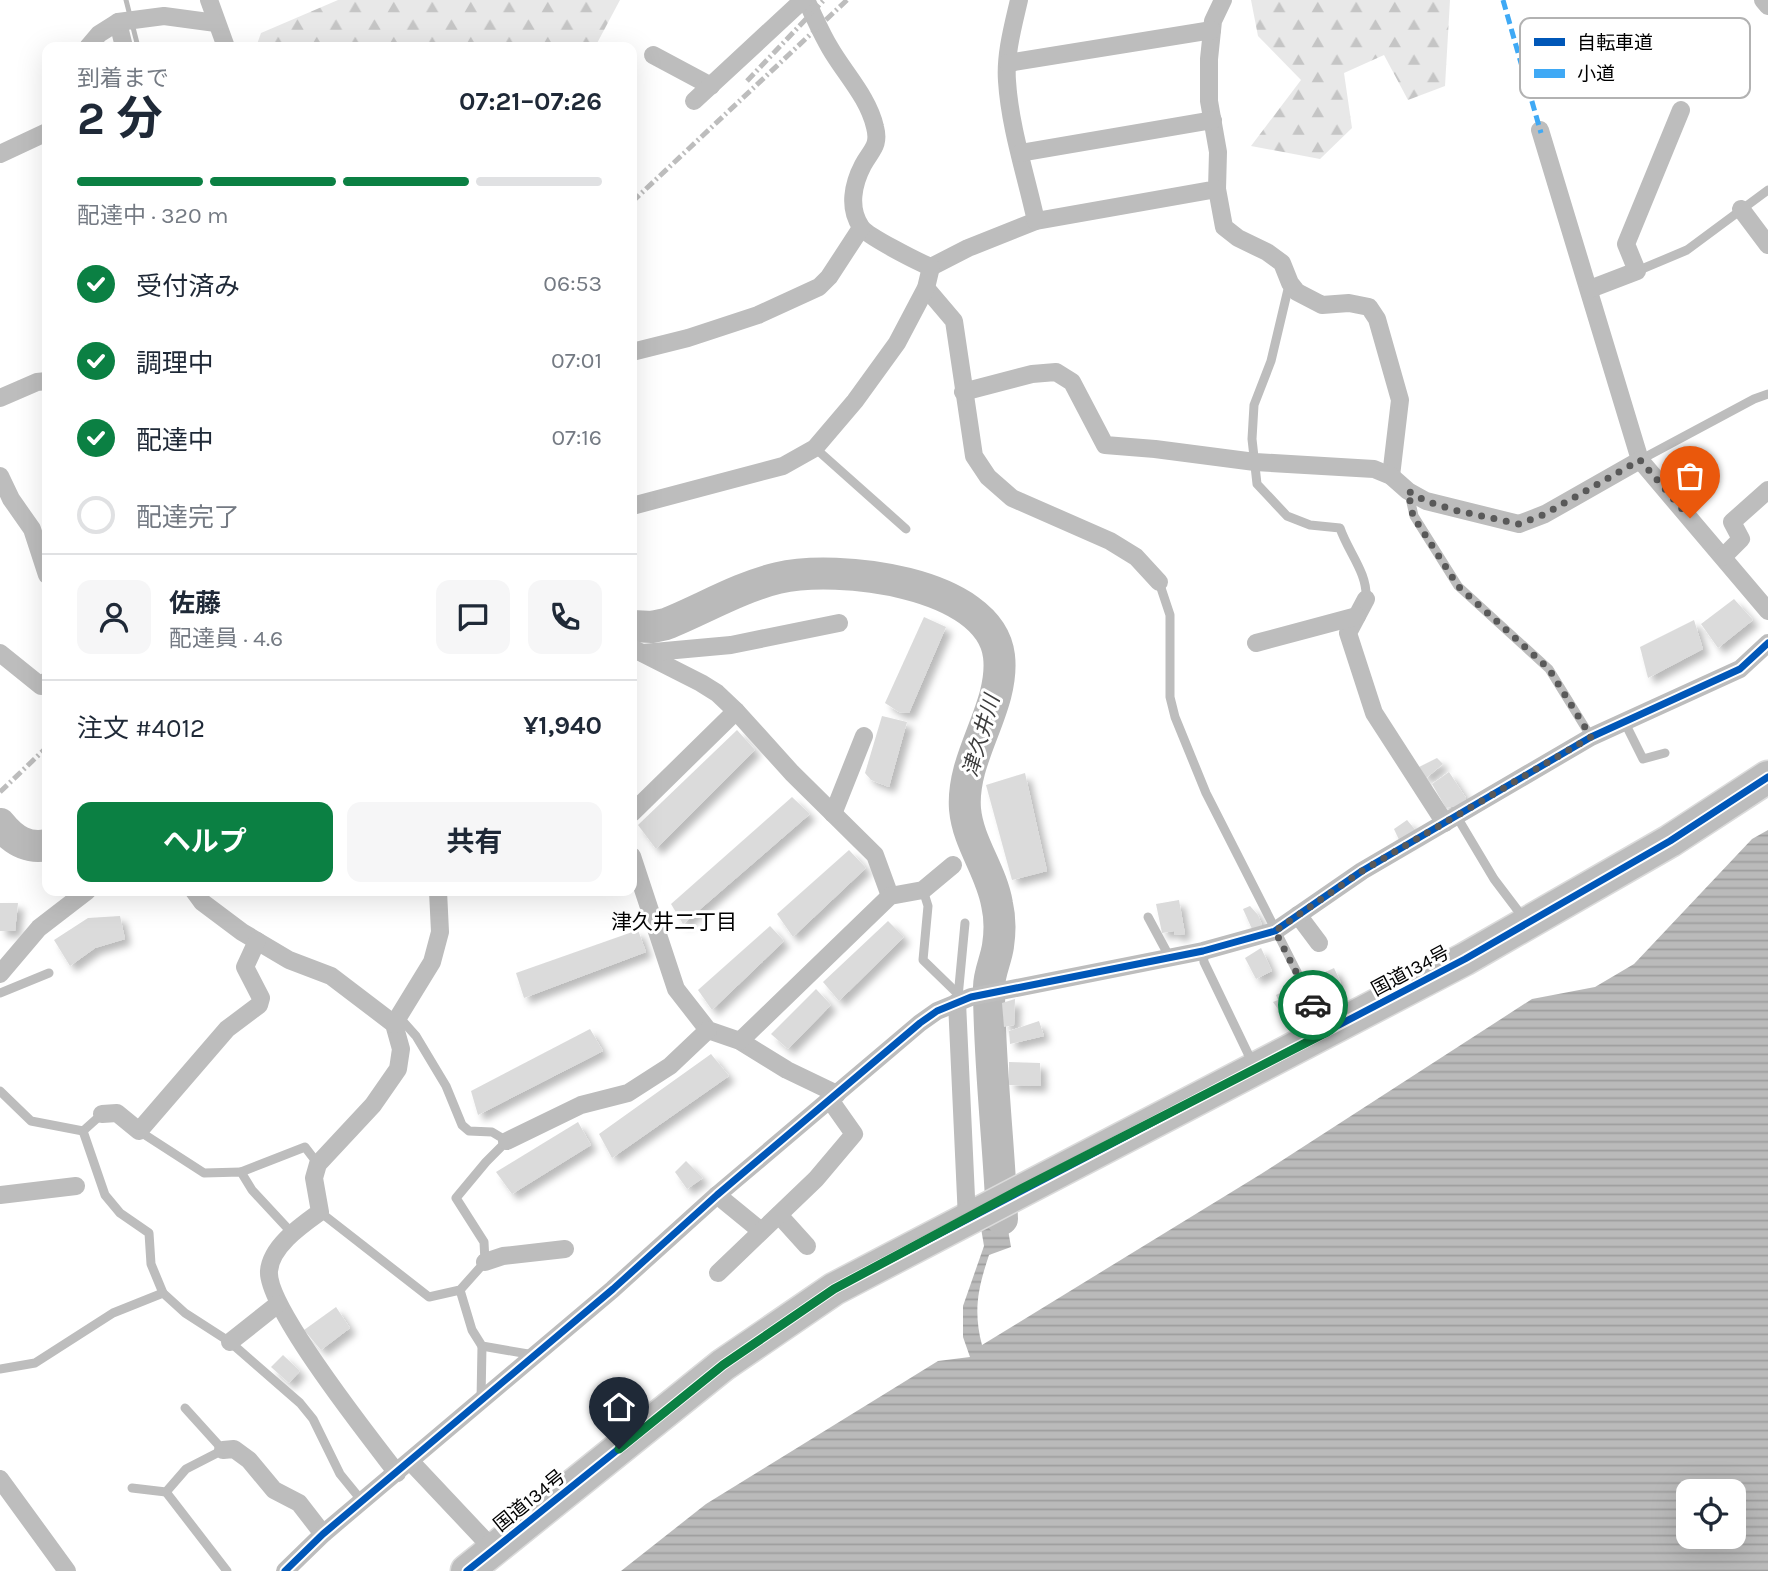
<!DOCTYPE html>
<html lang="ja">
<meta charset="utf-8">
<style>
:root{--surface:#fff;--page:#f6f6f7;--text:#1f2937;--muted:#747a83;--line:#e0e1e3;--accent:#0b8043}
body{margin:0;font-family:Karla,"Noto Sans JP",sans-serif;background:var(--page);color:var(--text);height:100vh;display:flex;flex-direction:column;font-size:26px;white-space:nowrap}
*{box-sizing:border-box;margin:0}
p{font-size:23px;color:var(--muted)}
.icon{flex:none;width:38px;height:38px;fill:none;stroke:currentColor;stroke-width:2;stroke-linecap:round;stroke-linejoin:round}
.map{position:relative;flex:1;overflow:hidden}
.sheet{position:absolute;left:42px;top:42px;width:595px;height:854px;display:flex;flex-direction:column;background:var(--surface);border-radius:14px;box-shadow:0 7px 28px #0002}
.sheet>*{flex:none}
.fabs{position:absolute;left:1676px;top:1479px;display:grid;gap:14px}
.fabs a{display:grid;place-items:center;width:70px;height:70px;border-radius:14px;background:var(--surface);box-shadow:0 7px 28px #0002;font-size:35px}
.pin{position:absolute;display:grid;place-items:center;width:60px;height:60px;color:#fff;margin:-72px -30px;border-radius:50% 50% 50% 0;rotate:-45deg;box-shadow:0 0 7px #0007}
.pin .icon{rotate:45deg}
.courier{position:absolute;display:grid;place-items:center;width:70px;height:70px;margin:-35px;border:5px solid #0b8043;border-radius:50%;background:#fff;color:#222;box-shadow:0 2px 9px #0007}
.overview em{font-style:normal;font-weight:700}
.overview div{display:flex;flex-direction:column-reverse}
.overview{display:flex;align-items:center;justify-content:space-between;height:119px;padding:0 35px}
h1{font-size:46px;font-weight:700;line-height:52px}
.bar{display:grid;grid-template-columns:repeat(4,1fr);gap:10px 7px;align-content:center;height:84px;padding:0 35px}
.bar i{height:9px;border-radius:5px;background:var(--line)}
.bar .active{background:var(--accent)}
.bar p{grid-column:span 4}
.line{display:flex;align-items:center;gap:18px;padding:0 35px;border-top:2px solid var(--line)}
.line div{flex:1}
.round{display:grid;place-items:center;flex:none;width:74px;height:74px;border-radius:14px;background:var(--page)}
ol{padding:0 35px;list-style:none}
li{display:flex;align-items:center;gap:21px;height:77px}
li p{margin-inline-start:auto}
li .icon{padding:7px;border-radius:50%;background:var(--accent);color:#fff;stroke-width:4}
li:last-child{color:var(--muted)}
li i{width:38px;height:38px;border:4px solid var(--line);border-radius:50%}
.button{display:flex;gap:14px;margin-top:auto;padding:14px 35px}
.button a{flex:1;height:80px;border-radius:14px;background:var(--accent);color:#fff;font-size:28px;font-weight:700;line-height:80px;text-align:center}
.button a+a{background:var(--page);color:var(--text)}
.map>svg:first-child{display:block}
.forest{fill:url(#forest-firs)}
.water{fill:url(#water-rules);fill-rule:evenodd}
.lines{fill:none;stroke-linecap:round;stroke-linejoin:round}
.stream{stroke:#bababa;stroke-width:5}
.river{stroke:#bababa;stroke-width:32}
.building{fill:#dbdbdb;filter:url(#shadow)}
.highway-casing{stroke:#dbdbdb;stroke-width:35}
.lane{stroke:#bdbdbd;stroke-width:9}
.street{stroke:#bdbdbd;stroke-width:18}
.highway{stroke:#bdbdbd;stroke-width:32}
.rail{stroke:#bdbdbd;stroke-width:5;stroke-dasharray:10 3.5 2 3.5;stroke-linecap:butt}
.quiet{stroke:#3fa9f5;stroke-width:5;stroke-dasharray:10 5;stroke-linecap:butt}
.cycleway-casing{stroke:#fff;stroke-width:11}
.cycleway{stroke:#0057b8;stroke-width:7}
.done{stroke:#595959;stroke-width:7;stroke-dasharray:0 12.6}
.route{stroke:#0b8043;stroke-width:9}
.labels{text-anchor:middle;stroke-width:6;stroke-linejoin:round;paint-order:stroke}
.street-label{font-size:19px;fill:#000;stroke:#fff}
.water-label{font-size:21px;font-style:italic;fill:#3d3d3d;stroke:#fff}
.neighbourhood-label{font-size:21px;fill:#000;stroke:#fff}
.key{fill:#fff;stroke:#b2b2b2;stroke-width:2}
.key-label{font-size:19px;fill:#000}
</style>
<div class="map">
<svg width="1768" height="1571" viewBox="0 0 1768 1571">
<defs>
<pattern id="forest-firs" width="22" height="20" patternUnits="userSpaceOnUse" patternTransform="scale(1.75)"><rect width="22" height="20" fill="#e8e8e8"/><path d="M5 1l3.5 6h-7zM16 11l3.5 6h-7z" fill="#c5c5c5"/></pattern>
<pattern id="water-rules" width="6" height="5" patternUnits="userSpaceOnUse" patternTransform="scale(1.75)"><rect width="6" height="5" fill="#bababa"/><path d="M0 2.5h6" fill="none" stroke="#9e9e9e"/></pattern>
<filter id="shadow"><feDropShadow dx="6" dy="6" stdDeviation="3.5" flood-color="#0004"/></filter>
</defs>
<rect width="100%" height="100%" fill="#fff"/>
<g class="forest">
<path d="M 338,0 L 620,0 L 595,47 L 256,47 L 261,33 Z"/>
<path d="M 1251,0 L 1450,0 L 1445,86 L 1408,100 L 1384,55 L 1344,73 L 1352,128 L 1320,159 L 1251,146 L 1301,80 L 1258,36 Z"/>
</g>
<path class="water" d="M 1768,830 L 1768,1571 L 621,1571 L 706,1504 L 938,1361 L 970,1357 L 963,1337 L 963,1306 L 984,1246 L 981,1228 L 1006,1218 L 1011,1247 L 989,1255 C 978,1288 973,1311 982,1345 L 1261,1174 L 1532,999 L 1595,987 L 1634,964 L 1752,839 ZM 1689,1491 L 1734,1491 L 1734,1536 L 1689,1536 Z"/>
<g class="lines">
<path class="stream" d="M 126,0 L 138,47"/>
<g class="river">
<path d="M 632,626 L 652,627 L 666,624 C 703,609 740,587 778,578 C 836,564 990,581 999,656 C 1005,707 961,756 965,809 C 968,843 991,870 997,904 C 1000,917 1000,933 998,946 C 996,960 989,973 989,987 C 989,1064 999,1142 1002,1219"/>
<path d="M 0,824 C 13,840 27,849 47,845"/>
</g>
</g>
<g class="building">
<path d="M 1734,599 L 1753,620 L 1718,648 L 1701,624 Z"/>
<path d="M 924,617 L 946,627 L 909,713 L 899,712 L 885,703 Z"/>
<path d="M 1694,620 L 1703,649 L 1648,678 L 1640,647 Z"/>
<path d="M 882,716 L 907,722 L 889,787 L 871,780 L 865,773 Z"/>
<path d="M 737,730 L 755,750 L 656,849 L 638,825 Z"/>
<path d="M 1437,758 L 1443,764 L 1425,779 L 1419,767 Z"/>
<path d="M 1449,772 L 1466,798 L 1465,804 L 1446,808 L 1432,784 Z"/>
<path d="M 1025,773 L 1047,871 L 1012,880 L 986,785 Z"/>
<path d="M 792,797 L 810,814 L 683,924 L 671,904 Z"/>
<path d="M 1407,820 L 1418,833 L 1400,842 L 1394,829 Z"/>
<path d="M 849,850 L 866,868 L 793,937 L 777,914 Z"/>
<path d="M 1179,900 L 1185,934 L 1175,935 L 1174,931 L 1162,933 L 1156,904 Z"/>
<path d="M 0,903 L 18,903 L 15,931 L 0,931 Z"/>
<path d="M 1250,906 L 1258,915 L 1262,925 L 1252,929 L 1243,909 Z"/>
<path d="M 120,916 L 125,939 L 95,948 L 70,966 L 54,940 L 88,918 Z"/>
<path d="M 888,921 L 904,937 L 839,1001 L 823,982 Z"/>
<path d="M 770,926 L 784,941 L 712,1010 L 698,990 Z"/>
<path d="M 638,930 L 646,952 L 524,998 L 516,973 Z"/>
<path d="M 1261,948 L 1272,971 L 1256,979 L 1245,958 Z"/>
<path d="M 1334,968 L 1341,983 L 1320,993 L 1313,978 Z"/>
<path d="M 816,989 L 831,1005 L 788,1049 L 771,1034 Z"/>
<path d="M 1288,989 L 1294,1001 L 1303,996 L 1307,1004 L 1280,1012 L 1273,1002 L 1278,1000 L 1276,995 Z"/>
<path d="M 1015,999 L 1014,1025 L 1004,1027 L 1002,1003 Z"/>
<path d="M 1039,1021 L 1044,1036 L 1010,1044 L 1009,1031 Z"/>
<path d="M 590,1029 L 603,1051 L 478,1115 L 471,1091 Z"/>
<path d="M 711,1054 L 729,1076 L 612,1158 L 599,1134 Z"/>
<path d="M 1009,1062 L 1040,1063 L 1041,1086 L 1009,1085 Z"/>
<path d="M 578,1122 L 591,1145 L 512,1194 L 496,1172 Z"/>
<path d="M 686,1161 L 703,1178 L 687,1189 L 675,1172 Z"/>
<path d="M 336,1307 L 350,1328 L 321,1350 L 304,1330 Z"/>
<path d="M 283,1355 L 300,1371 L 289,1383 L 271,1367 Z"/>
</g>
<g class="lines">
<g class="highway-casing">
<path id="highway" d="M 467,1571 L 723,1365 L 834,1289 L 1465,959 L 1670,841 L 1768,777"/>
</g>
<g class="lane">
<path d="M 1637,271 L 1687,250 L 1768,190"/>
<path d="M 1289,285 L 1271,361 L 1254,405 L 1252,439 L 1257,484 L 1287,516 L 1310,525 L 1340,528 C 1348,552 1368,573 1366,599"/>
<path d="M 815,448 L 906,529"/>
<path d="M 1640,460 L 1754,399 L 1768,394"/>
<path d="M 1409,493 L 1414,516 L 1458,586 L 1549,669 L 1591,737"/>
<path d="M 1159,582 L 1170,615 L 1170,697 L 1175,717 L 1206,793 L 1325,1027"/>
<path d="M 1625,723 L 1643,759 L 1665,753"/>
<path d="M 1457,817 L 1494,879 L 1525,920"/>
<path d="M 923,890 L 928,906 L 923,960 L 958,994"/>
<path d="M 1148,917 L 1170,958"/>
<path d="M 1203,951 L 1204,962 L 1253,1064"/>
<path d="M 0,993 L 49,973"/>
<path d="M 958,997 L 965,923"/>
<path d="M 0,1091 L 31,1121 L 83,1131 L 102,1114"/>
<path d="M 83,1131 L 105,1195 L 120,1213 L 149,1233 L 151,1264 L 163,1293"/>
<path d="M 139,1131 L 204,1173 L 241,1172 L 252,1190 L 291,1232"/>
<path d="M 241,1172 L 305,1147 L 318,1164"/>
<path d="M 320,1212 L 429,1297 L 460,1290 L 485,1262 L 484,1242 L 456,1198 L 486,1162 L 507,1141 L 492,1132 L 469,1131 L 462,1125 L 446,1086 L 416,1036 L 399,1017"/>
<path d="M 460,1290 L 472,1330 L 482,1346 L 534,1355"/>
<path d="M 0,1369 L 35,1363 L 113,1313 L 163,1293 L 185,1313 L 230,1342 L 300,1403 L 313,1419 L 340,1474 L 362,1501"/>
<path d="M 481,1400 L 482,1346"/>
<path d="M 185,1408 L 223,1450 L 186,1469 L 166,1492 L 227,1571"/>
<path d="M 132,1488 L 166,1492"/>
</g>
<g class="street">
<path d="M 209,0 L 226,47"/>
<path d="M 806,0 C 814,16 821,33 830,48 C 845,74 868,97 875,127 C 880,146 871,150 863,165 C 853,184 848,208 861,227 C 867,236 918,262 931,267 L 968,248 L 1036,221 L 1217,189 L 1218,152 L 1209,101 L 1209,59 L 1213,21 L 1223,0"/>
<path d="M 1019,0 C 1013,26 1005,55 1007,81 C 1010,128 1026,175 1036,221"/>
<path d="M 1763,0 L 1768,6"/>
<path d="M 118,22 L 124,47"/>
<path d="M 88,47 L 99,34 L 118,22 L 164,16 L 216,23"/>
<path d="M 653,55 L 711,86"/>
<path d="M 1008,63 L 1212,30"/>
<path d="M 694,101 L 803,0"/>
<path d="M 1540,130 L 1640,460 L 1768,611"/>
<path d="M 1020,153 L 1213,120"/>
<path d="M 0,154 L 47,132"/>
<path d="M 1217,189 L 1224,227 L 1238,238 L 1267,252 L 1282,263 L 1290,283 L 1297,292 L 1322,305 L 1349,303 L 1369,307 L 1377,319 L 1400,400 L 1391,476"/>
<path d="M 1741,209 L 1768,245"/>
<path d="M 926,288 L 954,321 L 974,456 L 988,477 L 1012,498 L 1110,541 L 1136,557 L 1159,582"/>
<path d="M 1590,289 L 1637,271 L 1626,244 L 1681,110"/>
<path d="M 632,352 L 688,338 L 758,315 L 819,287 L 829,277 L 861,228"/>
<path d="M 963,392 L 1032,374 L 1056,372 L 1072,382 L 1105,445 L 1155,449 L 1255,462 L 1374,469 L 1391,476 L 1408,491 L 1426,501 L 1519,524 L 1545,514 L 1640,460"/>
<path d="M 0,398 L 37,382 L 47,381"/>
<path d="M 0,476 L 11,499 L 32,529 L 47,575"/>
<path d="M 632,506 L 783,466 L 815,448 L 855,401 L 897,343 L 926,288 L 931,267"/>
<path d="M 1723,557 L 1741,539 L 1732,522 L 1768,490"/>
<path d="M 1366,599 L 1348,633 L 1374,713 L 1445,823"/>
<path d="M 1256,643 L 1357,616"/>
<path d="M 632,648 L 701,683 L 717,693 L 736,711 L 792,773 L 875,855 L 890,896"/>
<path d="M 0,653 L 41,686 L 47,681"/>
<path d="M 643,653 L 731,645 L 839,623"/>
<path d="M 632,813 L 736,711"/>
<path d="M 833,814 L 864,736"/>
<path d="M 632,856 L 676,989 L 708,1030 L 740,1041 L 787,1070 L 837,1094"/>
<path d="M 194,891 L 202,902 L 242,932 L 289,960 L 331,976 L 394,1024 L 401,1049 L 398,1069 L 373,1105 L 318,1164 L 314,1178 L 320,1212 C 302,1225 271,1246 269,1271 C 266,1307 371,1439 397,1473"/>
<path d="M 1298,915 L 1319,943"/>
<path d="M 0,974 L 39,928 L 87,891"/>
<path d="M 957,1002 L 967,1219"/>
<path d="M 394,1024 L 432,962 L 440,932 L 438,891"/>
<path d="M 740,1041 L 890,896 L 923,890 L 953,865"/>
<path d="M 102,1114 L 117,1113 L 139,1131 L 227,1029 L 259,1005 L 261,998 L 245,967 L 257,941"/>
<path d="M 507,1141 L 581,1105 L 628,1093 L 670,1066 L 708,1030"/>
<path d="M 0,1195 L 76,1186"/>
<path d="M 717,1195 L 761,1231"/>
<path d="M 779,1215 L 807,1246"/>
<path d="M 485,1262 L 503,1256 L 565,1249"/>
<path d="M 718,1273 L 816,1179 L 854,1134 L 830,1100"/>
<path d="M 230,1342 L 278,1304"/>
<path d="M 223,1450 L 234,1449 L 249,1460 L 274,1490 L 299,1503 L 323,1534"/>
<path d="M 411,1462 L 493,1549"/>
<path d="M 0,1479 L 67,1571"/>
<path d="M 285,1571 L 323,1534 L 613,1289 L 717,1195 L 920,1023 L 937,1011 L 971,997 L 1203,951 L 1275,931 L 1362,871 L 1591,737 L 1740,669 L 1768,643"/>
</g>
<use href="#highway" class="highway"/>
<g class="rail">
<path d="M 747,81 L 824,0"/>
<path d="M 632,202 L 847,0"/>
<path d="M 0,792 L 47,747"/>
</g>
<path class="quiet" d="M 1503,0 L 1541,133"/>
<g class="cycleway-casing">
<g id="cycleway">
<path d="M 285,1571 L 323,1534 L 613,1289 L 717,1195 L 920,1023 L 937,1011 L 971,997 L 1203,951 L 1275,931 L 1362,871 L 1591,737 L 1740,669 L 1768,643"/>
<path d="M 467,1571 L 723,1365 L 834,1289 L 1465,959 L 1670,841 L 1768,777"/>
</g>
</g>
<use href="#cycleway" class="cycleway"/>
</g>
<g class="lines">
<path class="done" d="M 1313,1005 L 1275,931 L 1362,871 L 1591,737 L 1549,669 L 1458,586 L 1413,516 L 1408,491 L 1426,501 L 1454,510 L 1519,524 L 1545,514 L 1640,460 L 1690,518"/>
<path class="route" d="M 619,1449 L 723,1365 L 834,1289 L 1019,1190 L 1327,1032 L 1313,1005"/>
</g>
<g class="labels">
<g class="street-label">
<text transform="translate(1410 970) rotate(-28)" y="7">国道134号</text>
<text transform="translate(529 1500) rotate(-39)" y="7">国道134号</text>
</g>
<g class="water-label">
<text transform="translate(981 736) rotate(-74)" y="7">津久井川</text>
</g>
<g class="neighbourhood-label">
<text x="674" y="929">津久井二丁目</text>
</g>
</g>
<rect x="1520" y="18" width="230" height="80" rx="10" class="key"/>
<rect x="1534" y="38" width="31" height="8" fill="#0057b8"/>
<rect x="1534" y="69" width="31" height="9" fill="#3fa9f5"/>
<g class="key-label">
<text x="1577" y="49">自転車道</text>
<text x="1577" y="80">小道</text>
</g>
</svg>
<div class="fabs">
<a><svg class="icon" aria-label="locate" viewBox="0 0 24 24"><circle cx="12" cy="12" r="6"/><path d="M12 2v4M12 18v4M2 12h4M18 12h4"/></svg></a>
</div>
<div class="pin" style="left:1690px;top:518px;background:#ea580c"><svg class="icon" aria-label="bag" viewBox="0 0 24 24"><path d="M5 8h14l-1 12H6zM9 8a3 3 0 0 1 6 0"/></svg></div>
<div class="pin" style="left:619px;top:1449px;background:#1f2937"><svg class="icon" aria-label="home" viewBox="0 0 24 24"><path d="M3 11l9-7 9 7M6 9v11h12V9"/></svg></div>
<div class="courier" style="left:1313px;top:1005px"><svg class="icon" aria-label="car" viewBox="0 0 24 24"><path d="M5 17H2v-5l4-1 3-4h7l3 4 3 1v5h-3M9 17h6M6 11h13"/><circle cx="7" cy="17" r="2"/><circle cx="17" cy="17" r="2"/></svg></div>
<section class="sheet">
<div class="overview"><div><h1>2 分</h1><p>到着まで</p></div><em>07:21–07:26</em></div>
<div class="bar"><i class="active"></i><i class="active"></i><i class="active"></i><i></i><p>配達中 · 320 m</p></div>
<ol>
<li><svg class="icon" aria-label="check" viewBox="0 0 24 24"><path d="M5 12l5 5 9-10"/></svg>受付済み<p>06:53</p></li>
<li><svg class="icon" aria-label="check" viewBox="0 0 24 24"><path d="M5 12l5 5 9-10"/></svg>調理中<p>07:01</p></li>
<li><svg class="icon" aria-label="check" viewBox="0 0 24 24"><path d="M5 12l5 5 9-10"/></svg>配達中<p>07:16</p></li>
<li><i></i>配達完了</li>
</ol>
<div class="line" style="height:126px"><a class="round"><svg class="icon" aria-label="person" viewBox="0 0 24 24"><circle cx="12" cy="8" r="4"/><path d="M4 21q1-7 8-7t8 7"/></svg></a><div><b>佐藤</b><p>配達員 · 4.6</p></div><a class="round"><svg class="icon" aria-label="chat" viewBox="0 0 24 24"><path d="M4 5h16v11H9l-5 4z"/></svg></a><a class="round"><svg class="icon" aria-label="phone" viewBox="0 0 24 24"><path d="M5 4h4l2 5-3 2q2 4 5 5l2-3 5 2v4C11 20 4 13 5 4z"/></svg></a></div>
<div class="line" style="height:91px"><div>注文 #4012</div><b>¥1,940</b></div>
<div class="button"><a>ヘルプ</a><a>共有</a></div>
</section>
</div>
